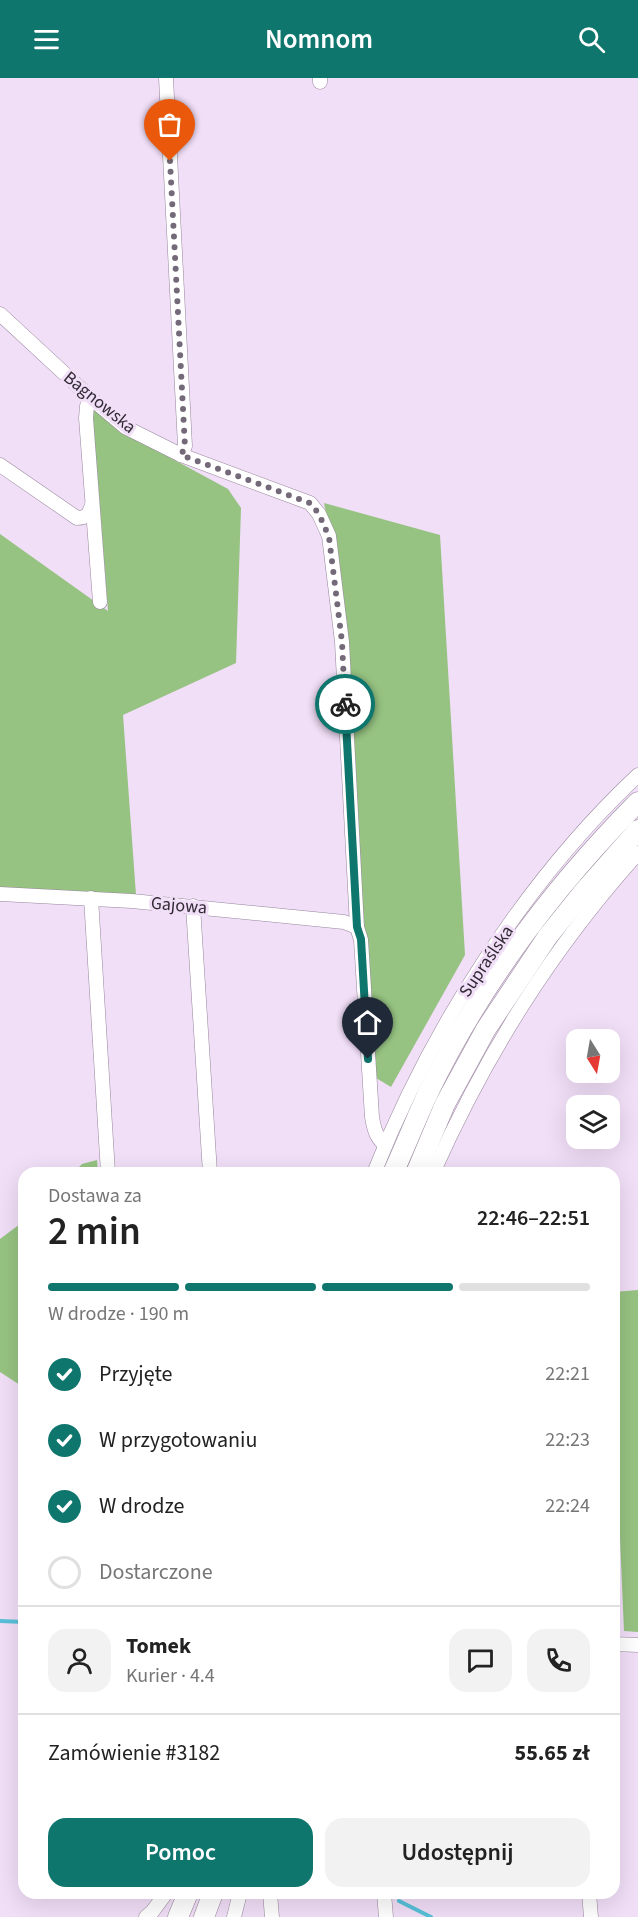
<!DOCTYPE html>
<html lang="pl">
<meta charset="utf-8">
<style>
:root{--surface:#fff;--page:#f2f2f2;--text:#222;--muted:#767676;--line:#e0e0e0;--accent:#0f766e}
body{margin:0;font-family:"Source Sans 3",sans-serif;background:var(--page);color:var(--text);height:100vh;display:flex;flex-direction:column;font-size:22px;white-space:nowrap}
*{box-sizing:border-box;margin:0}
p{font-size:20px;color:var(--muted)}
.icon{flex:none;width:33px;height:33px;fill:none;stroke:currentColor;stroke-width:2;stroke-linecap:round;stroke-linejoin:round}
.map{position:relative;flex:1;overflow:hidden}
.side{position:absolute;left:18px;top:1089px;width:602px;height:732px;display:flex;flex-direction:column;background:var(--surface);border-radius:18px;box-shadow:0 6px 24px #0002}
.side>*{flex:none}
.needle{width:39px;rotate:169deg}
.tools{position:absolute;left:566px;top:951px;display:grid;gap:12px}
.tools a{display:grid;place-items:center;width:54px;height:54px;border-radius:12px;background:var(--surface);box-shadow:0 6px 24px #0002;font-size:30px}
.pin{position:absolute;display:grid;place-items:center;width:51px;height:51px;color:#fff;margin:-62px -26px;border-radius:50% 50% 50% 0;rotate:-45deg;box-shadow:0 0 6px #0007}
.pin .icon{rotate:45deg}
.courier{position:absolute;display:grid;place-items:center;width:60px;height:60px;margin:-30px;border:4px solid #0f766e;border-radius:50%;background:#fff;color:#222;box-shadow:0 2px 8px #0007}
.summary em{font-style:normal;font-weight:600}
.summary div{display:flex;flex-direction:column-reverse}
.summary{display:flex;align-items:center;justify-content:space-between;height:102px;padding:0 30px}
h1{font-size:39px;font-weight:600;line-height:45px}
.bar{display:grid;grid-template-columns:repeat(4,1fr);gap:9px 6px;align-content:center;height:72px;padding:0 30px}
.bar i{height:8px;border-radius:4px;background:var(--line)}
.bar .selected{background:var(--accent)}
.bar p{grid-column:span 4}
.line{display:flex;align-items:center;gap:15px;padding:0 30px;border-top:2px solid var(--line)}
.line div{flex:1}
.round{display:grid;place-items:center;flex:none;width:63px;height:63px;border-radius:18px;background:var(--page)}
ol{padding:0 30px;list-style:none}
li{display:flex;align-items:center;gap:18px;height:66px}
li p{margin-inline-start:auto}
li .icon{padding:6px;border-radius:50%;background:var(--accent);color:#fff;stroke-width:4}
li:last-child{color:var(--muted)}
li i{width:33px;height:33px;border:3px solid var(--line);border-radius:50%}
.primary-button{display:flex;gap:12px;margin-top:auto;padding:12px 30px}
.primary-button a{flex:1;height:69px;border-radius:18px;background:var(--accent);color:#fff;font-size:24px;font-weight:600;line-height:69px;text-align:center}
.primary-button a+a{background:var(--page);color:var(--text)}
header{display:flex;justify-content:space-between;align-items:center;height:78px;padding:0 30px;background:var(--accent);color:#fff;font-size:27px;font-weight:600}
.map>svg:first-child{display:block}
.forest{fill:#96c382}
.lines{fill:none;stroke-linecap:round;stroke-linejoin:round}
.stream{stroke:#58c1d9;stroke-width:4}
.minor-casing{stroke:#97869c;stroke-width:15}
.secondary-casing{stroke:#97869c;stroke-width:21}
.minor{stroke:#fff;stroke-width:14}
.secondary{stroke:#fff;stroke-width:20}
.done{stroke:#746978;stroke-width:6;stroke-dasharray:0 10.8}
.route{stroke:#0f766e;stroke-width:8}
.labels{text-anchor:middle;stroke-width:6;stroke-linejoin:round;paint-order:stroke}
.street-label{font-size:18px;fill:#312a34;stroke:#f1def7}
</style>
<header><svg class="icon" aria-label="menu" viewBox="0 0 24 24"><path d="M4 6h16M4 12h16M4 18h16"/></svg>Nomnom<svg class="icon" aria-label="search" viewBox="0 0 24 24"><circle cx="10" cy="10" r="6"/><path d="M15 15l6 6"/></svg></header>
<div class="map">
<svg width="638" height="1839" viewBox="0 0 638 1839">
<rect width="100%" height="100%" fill="#f1def7"/>
<g class="forest">
<path d="M 92,328 L 123,354 L 228,411 L 241,430 L 236,585 L 123,637 L 136,817 L 0,810 L 0,456 L 108,533 Z"/>
<path d="M 324,425 L 440,457 L 465,877 L 391,1009 L 376,1000 L 329,451 Z"/>
<path d="M 97,1082 L 98,1095 L 73,1095 L 82,1086 Z"/>
<path d="M 24,1143 L 24,1314 L 20,1307 L 0,1294 L 0,1161 Z"/>
<path d="M 638,1212 L 638,1554 L 624,1553 L 614,1321 L 614,1214 Z"/>
</g>
<g class="lines">
<g class="stream">
<path d="M 0,1543 L 24,1544"/>
<path d="M 399,1823 L 431,1839"/>
</g>
<g class="minor-casing">
<g id="minor">
<path d="M 166,0 L 185,368 L 181,377"/>
<path d="M 320,0 L 320,4"/>
<path d="M 0,236 L 93,322 L 125,349 L 181,377 L 310,425 L 319,436 L 329,458 L 342,564 L 357,849 L 361,862 L 372,1039 C 374,1051 376,1059 385,1067"/>
<path d="M 93,322 L 87,328 L 86,340 L 100,524"/>
<path d="M 0,387 L 77,440 C 87,440 89,436 92,427"/>
<path d="M 0,816 L 132,823 L 344,844 L 357,849"/>
<path d="M 91,820 L 108,1095"/>
<path d="M 193,828 L 210,1095"/>
<path d="M 374,1095 C 431,951 525,803 638,697"/>
<path d="M 433,1095 C 486,976 551,872 638,775"/>
<path d="M 614,1566 L 638,1567"/>
<path d="M 270,1815 L 272,1839"/>
<path d="M 384,1815 L 386,1839"/>
<path d="M 589,1815 L 591,1839"/>
<path d="M 146,1839 L 152,1834 L 166,1815"/>
<path d="M 234,1839 L 240,1815"/>
</g>
</g>
<g class="secondary-casing">
<g id="secondary">
<path d="M 393,1095 C 405,1069 416,1041 428,1015 C 480,907 554,809 638,724"/>
<path d="M 416,1095 L 445,1026 L 486,951 L 548,858 L 585,812 L 638,752"/>
<path d="M 178,1839 L 188,1815"/>
<path d="M 204,1839 L 213,1815"/>
</g>
</g>
<use href="#minor" class="minor"/>
<use href="#secondary" class="secondary"/>
</g>
<g class="lines">
<path class="done" d="M 170,83 L 185,369 L 181,377 L 310,425 L 319,436 L 329,459 L 342,564 L 345,626"/>
<path class="route" d="M 345,626 L 357,849 L 361,861 L 368,981"/>
</g>
<g class="labels">
<g class="street-label">
<text transform="translate(100 324) rotate(39)" y="6">Bagnowska</text>
<text transform="translate(179 827) rotate(5)" y="6">Gajowa</text>
<text transform="translate(486 883) rotate(-56)" y="6">Supraślska</text>
</g>
</g>
</svg>
<div class="tools">
<a><svg class="needle" viewBox="-14 -14 28 28"><path d="M0-13l5 13h-10z" fill="#e53935"/><path d="M0 13l5-13h-10z" fill="#767676"/></svg></a>
<a><svg class="icon" aria-label="layers" viewBox="0 0 24 24"><path d="M12 4l9 5-9 5-9-5zM3 14l9 5 9-5"/></svg></a>
</div>
<div class="pin" style="left:170px;top:83px;background:#ea580c"><svg class="icon" aria-label="bag" viewBox="0 0 24 24"><path d="M5 8h14l-1 12H6zM9 8a3 3 0 0 1 6 0"/></svg></div>
<div class="pin" style="left:368px;top:981px;background:#1f2937"><svg class="icon" aria-label="home" viewBox="0 0 24 24"><path d="M3 11l9-7 9 7M6 9v11h12V9"/></svg></div>
<div class="courier" style="left:345px;top:626px"><svg class="icon" aria-label="bike" viewBox="0 0 24 24"><circle cx="6" cy="16" r="4"/><circle cx="18" cy="16" r="4"/><path d="M6 16l4-8h5l3 8M10 8l3 8H6M13 5h3"/></svg></div>
<section class="side">
<div class="summary"><div><h1>2 min</h1><p>Dostawa za</p></div><em>22:46–22:51</em></div>
<div class="bar"><i class="selected"></i><i class="selected"></i><i class="selected"></i><i></i><p>W drodze · 190 m</p></div>
<ol>
<li><svg class="icon" aria-label="check" viewBox="0 0 24 24"><path d="M5 12l5 5 9-10"/></svg>Przyjęte<p>22:21</p></li>
<li><svg class="icon" aria-label="check" viewBox="0 0 24 24"><path d="M5 12l5 5 9-10"/></svg>W przygotowaniu<p>22:23</p></li>
<li><svg class="icon" aria-label="check" viewBox="0 0 24 24"><path d="M5 12l5 5 9-10"/></svg>W drodze<p>22:24</p></li>
<li><i></i>Dostarczone</li>
</ol>
<div class="line" style="height:108px"><a class="round"><svg class="icon" aria-label="person" viewBox="0 0 24 24"><circle cx="12" cy="8" r="4"/><path d="M4 21q1-7 8-7t8 7"/></svg></a><div><b>Tomek</b><p>Kurier · 4.4</p></div><a class="round"><svg class="icon" aria-label="chat" viewBox="0 0 24 24"><path d="M4 5h16v11H9l-5 4z"/></svg></a><a class="round"><svg class="icon" aria-label="phone" viewBox="0 0 24 24"><path d="M5 4h4l2 5-3 2q2 4 5 5l2-3 5 2v4C11 20 4 13 5 4z"/></svg></a></div>
<div class="line" style="height:78px"><div>Zamówienie #3182</div><b>55.65 zł</b></div>
<div class="primary-button"><a>Pomoc</a><a>Udostępnij</a></div>
</section>
</div>
